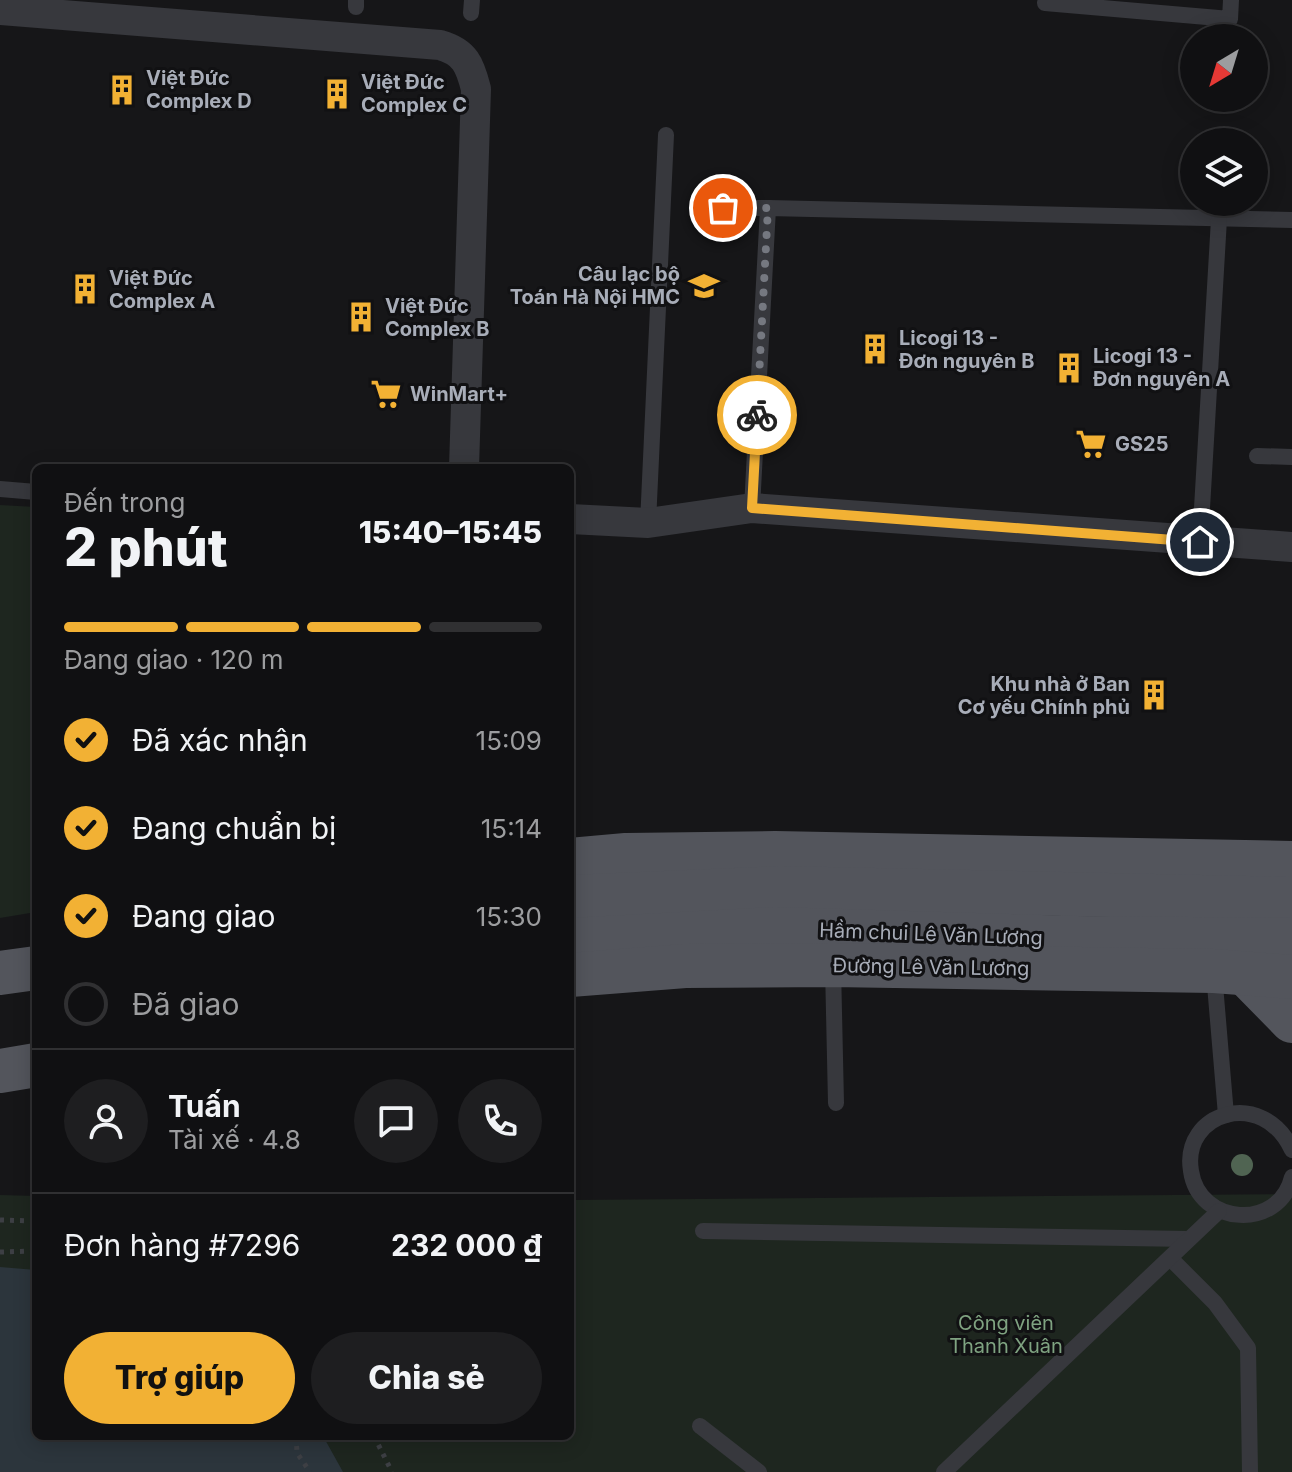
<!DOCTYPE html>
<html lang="vi">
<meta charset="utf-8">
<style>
:root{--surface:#101012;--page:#1e1e20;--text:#f1f3f6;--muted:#9c9d9f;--line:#303032;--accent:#f2b134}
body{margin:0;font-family:Inter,sans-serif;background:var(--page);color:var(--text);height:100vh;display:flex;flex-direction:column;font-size:30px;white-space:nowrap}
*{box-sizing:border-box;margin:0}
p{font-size:26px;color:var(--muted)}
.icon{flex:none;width:44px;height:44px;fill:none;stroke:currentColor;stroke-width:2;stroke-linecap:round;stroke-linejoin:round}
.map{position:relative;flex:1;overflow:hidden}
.sheet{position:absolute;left:32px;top:464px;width:542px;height:976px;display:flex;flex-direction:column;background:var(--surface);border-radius:12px;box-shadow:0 4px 20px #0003,0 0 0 2px var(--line)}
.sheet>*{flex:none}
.needle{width:52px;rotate:218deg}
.buttons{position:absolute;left:1180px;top:24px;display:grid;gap:16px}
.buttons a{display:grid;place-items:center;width:88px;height:88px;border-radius:50%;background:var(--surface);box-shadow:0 4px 20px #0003,0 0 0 2px var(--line);font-size:40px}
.pin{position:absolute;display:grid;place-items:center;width:68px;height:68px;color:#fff;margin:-34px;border:4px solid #fff;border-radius:50%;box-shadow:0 2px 8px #0007}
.courier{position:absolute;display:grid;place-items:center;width:80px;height:80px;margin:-40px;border:6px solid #f2b134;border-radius:50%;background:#fff;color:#222;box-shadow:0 2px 10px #0007}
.summary em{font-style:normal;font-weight:800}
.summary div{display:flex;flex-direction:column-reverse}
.summary{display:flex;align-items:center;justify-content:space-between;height:136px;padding:0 32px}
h1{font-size:52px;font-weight:800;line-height:60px}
.bar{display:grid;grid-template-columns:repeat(4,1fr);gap:12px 8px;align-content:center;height:96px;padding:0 32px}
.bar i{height:10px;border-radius:6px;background:var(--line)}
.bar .current{background:var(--accent)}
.bar p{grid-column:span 4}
.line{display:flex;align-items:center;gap:20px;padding:0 32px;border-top:2px solid var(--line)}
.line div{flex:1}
.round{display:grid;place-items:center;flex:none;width:84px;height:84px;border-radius:42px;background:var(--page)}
ol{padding:0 32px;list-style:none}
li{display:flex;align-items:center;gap:24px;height:88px}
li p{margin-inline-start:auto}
li .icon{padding:8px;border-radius:50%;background:var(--accent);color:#111;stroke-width:4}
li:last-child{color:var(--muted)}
li i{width:44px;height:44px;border:4px solid var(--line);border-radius:50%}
.primary-button{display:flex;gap:16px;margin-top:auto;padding:16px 32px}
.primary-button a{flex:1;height:92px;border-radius:48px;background:var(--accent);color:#111;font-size:32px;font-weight:800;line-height:92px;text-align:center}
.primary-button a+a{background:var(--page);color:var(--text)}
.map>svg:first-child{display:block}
.green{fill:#1e261f}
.water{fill:#2c353c}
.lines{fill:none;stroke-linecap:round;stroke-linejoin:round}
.path{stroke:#3d3f44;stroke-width:5;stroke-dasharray:4 6;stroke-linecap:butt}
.lane{stroke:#37383d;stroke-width:16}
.street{stroke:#37383d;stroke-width:30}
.primary{stroke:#53555c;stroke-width:44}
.tree{fill:#506452}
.done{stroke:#757880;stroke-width:8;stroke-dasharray:0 14.4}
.route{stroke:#f2b134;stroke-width:10}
.labels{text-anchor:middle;stroke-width:6;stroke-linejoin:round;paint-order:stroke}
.poi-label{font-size:20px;font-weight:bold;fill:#a8adb8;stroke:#111113;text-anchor:start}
.street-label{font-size:20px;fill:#a8adb8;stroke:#111113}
.park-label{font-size:20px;fill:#7fa381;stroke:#111113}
</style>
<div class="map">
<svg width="1292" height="1472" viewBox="0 0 1292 1472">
<rect width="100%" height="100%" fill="#161618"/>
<g class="green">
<path d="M 0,505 L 36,507 L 36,912 L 0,918 Z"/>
<path d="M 1292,1194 L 1292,1472 L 0,1472 L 0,1195 L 36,1196 L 36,1436 L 570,1436 L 570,1200 Z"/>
</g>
<path class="water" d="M 0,1267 L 36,1270 L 36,1436 L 323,1436 L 343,1472 L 0,1472 Z"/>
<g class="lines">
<g class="path">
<path d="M 0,1220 L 36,1221"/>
<path d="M 0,1252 L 36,1251"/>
<path d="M 296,1436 L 297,1453 L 310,1472"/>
<path d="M 374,1436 L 392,1472"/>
</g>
<g class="lane">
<path d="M 1045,3 L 1230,19 L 1231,0"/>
<path d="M 356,7 L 356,0"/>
<path d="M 471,13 L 472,0"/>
<path d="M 700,208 L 768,208"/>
<path d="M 1257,456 L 1292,457"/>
<path d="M 0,489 L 36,492"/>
<path d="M 752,508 L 768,208 L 1292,220"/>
<path d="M 648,523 L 666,135"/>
<path d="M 1200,542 L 1219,219"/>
<path d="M 833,967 L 836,1103"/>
<path d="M 1214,973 L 1226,1115"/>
<path d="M 1292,1150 C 1263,1087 1181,1112 1191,1171 C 1199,1226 1279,1231 1292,1177"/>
<path d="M 703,1231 L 1189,1239"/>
<path d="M 1170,1258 L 1215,1303 L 1248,1348 L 1250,1472"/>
<path d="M 700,1426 L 759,1472"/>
<path d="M 944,1472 L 1219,1211"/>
</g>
<g class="street">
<path d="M 0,10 L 440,45 C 465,52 470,65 476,89 L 464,468"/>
<path d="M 570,519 L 648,523 L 752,508 L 1292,547"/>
</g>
<g class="primary">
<path d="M 570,860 L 626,855 L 775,853 L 1292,863"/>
<path d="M 570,897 L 780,888 L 1292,899"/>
<path d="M 570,940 L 775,929 L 1077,938 L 1292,940"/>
<path d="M 0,973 L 36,968"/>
<path d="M 1246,974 L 1292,1021"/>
<path d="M 570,975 L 685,966 L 833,965 L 1214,971 L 1292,977"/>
<path d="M 0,1071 L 36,1065"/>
</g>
</g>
<circle class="tree" cx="1242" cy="1165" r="11"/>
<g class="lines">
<path class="done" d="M 723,208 L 768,208 L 757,415"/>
<path class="route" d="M 757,415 L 752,508 L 1200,542"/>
</g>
<defs>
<g id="building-bare" transform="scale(2.4)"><path d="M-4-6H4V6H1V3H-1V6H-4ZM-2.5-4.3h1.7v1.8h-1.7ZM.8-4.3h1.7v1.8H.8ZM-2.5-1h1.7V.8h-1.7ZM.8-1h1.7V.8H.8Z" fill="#f2b134" stroke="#111113" stroke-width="2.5" paint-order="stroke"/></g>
<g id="school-bare" transform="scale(2.4)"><path d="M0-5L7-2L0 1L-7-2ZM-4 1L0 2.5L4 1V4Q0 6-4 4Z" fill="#f2b134" stroke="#111113" stroke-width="2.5" paint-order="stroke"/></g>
<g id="supermarket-bare" transform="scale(2.4)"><path d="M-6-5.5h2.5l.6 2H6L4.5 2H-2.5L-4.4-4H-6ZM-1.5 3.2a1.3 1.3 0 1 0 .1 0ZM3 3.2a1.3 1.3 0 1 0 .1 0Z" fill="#f2b134" stroke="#111113" stroke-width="2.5" paint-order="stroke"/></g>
</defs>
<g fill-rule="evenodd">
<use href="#building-bare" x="122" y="90"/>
<use href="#building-bare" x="337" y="94"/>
<use href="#school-bare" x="704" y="286"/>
<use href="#building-bare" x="85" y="289"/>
<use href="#building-bare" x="361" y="317"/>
<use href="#building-bare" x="875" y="349"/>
<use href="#building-bare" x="1069" y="368"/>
<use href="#supermarket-bare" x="386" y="394"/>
<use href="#supermarket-bare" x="1091" y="444"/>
<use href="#building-bare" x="1154" y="695"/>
</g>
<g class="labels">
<g class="poi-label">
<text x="146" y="85">Việt Đức<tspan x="146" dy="23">Complex D</tspan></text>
<text x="361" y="89">Việt Đức<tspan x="361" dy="23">Complex C</tspan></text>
<text x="680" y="281" text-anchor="end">Câu lạc bộ<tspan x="680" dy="23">Toán Hà Nội HMC</tspan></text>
<text x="109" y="285">Việt Đức<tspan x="109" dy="23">Complex A</tspan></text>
<text x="385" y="313">Việt Đức<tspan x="385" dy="23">Complex B</tspan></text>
<text x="899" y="345">Licogi 13 -<tspan x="899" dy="23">Đơn nguyên B</tspan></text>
<text x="1093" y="363">Licogi 13 -<tspan x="1093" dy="23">Đơn nguyên A</tspan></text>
<text x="410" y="401">WinMart+</text>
<text x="1115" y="451">GS25</text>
<text x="1130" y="691" text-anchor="end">Khu nhà ở Ban<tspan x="1130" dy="23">Cơ yếu Chính phủ</tspan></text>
</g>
<g class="street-label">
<text transform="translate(931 934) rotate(2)" y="7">Hầm chui Lê Văn Lương</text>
<text transform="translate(931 967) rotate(1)" y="7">Đường Lê Văn Lương</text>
</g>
<g class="park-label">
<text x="1006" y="1330">Công viên<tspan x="1006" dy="23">Thanh Xuân</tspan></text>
</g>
</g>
</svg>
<div class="buttons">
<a><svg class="needle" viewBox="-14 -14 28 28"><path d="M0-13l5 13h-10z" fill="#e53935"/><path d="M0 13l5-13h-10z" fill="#9c9d9f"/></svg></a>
<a><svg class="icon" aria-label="layers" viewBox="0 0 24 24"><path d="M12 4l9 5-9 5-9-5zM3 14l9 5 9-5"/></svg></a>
</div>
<div class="pin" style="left:723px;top:208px;background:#ea580c"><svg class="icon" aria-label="bag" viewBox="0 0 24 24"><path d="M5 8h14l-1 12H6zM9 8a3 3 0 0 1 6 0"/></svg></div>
<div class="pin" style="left:1200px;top:542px;background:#1f2937"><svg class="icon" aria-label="home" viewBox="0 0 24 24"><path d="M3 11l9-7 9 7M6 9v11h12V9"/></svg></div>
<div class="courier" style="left:757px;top:415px"><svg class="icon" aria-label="bike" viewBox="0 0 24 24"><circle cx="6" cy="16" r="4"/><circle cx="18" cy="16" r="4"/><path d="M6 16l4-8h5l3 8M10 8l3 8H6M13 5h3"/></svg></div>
<section class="sheet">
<div class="summary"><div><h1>2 phút</h1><p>Đến trong</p></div><em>15:40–15:45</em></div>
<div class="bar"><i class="current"></i><i class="current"></i><i class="current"></i><i></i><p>Đang giao · 120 m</p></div>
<ol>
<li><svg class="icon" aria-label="check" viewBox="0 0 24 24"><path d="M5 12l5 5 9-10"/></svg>Đã xác nhận<p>15:09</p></li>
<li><svg class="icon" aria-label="check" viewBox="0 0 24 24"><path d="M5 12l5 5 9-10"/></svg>Đang chuẩn bị<p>15:14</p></li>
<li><svg class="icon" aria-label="check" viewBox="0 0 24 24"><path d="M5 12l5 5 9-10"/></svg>Đang giao<p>15:30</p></li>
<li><i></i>Đã giao</li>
</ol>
<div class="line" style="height:144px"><a class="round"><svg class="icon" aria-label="person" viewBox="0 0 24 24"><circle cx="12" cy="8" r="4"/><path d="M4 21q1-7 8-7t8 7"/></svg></a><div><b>Tuấn</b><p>Tài xế · 4.8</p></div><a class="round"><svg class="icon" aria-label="chat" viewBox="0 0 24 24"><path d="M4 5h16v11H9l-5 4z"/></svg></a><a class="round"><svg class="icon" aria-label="phone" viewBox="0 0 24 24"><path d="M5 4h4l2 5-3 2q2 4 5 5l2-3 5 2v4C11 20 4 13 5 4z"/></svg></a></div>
<div class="line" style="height:104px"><div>Đơn hàng #7296</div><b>232 000 ₫</b></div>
<div class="primary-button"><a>Trợ giúp</a><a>Chia sẻ</a></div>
</section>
</div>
